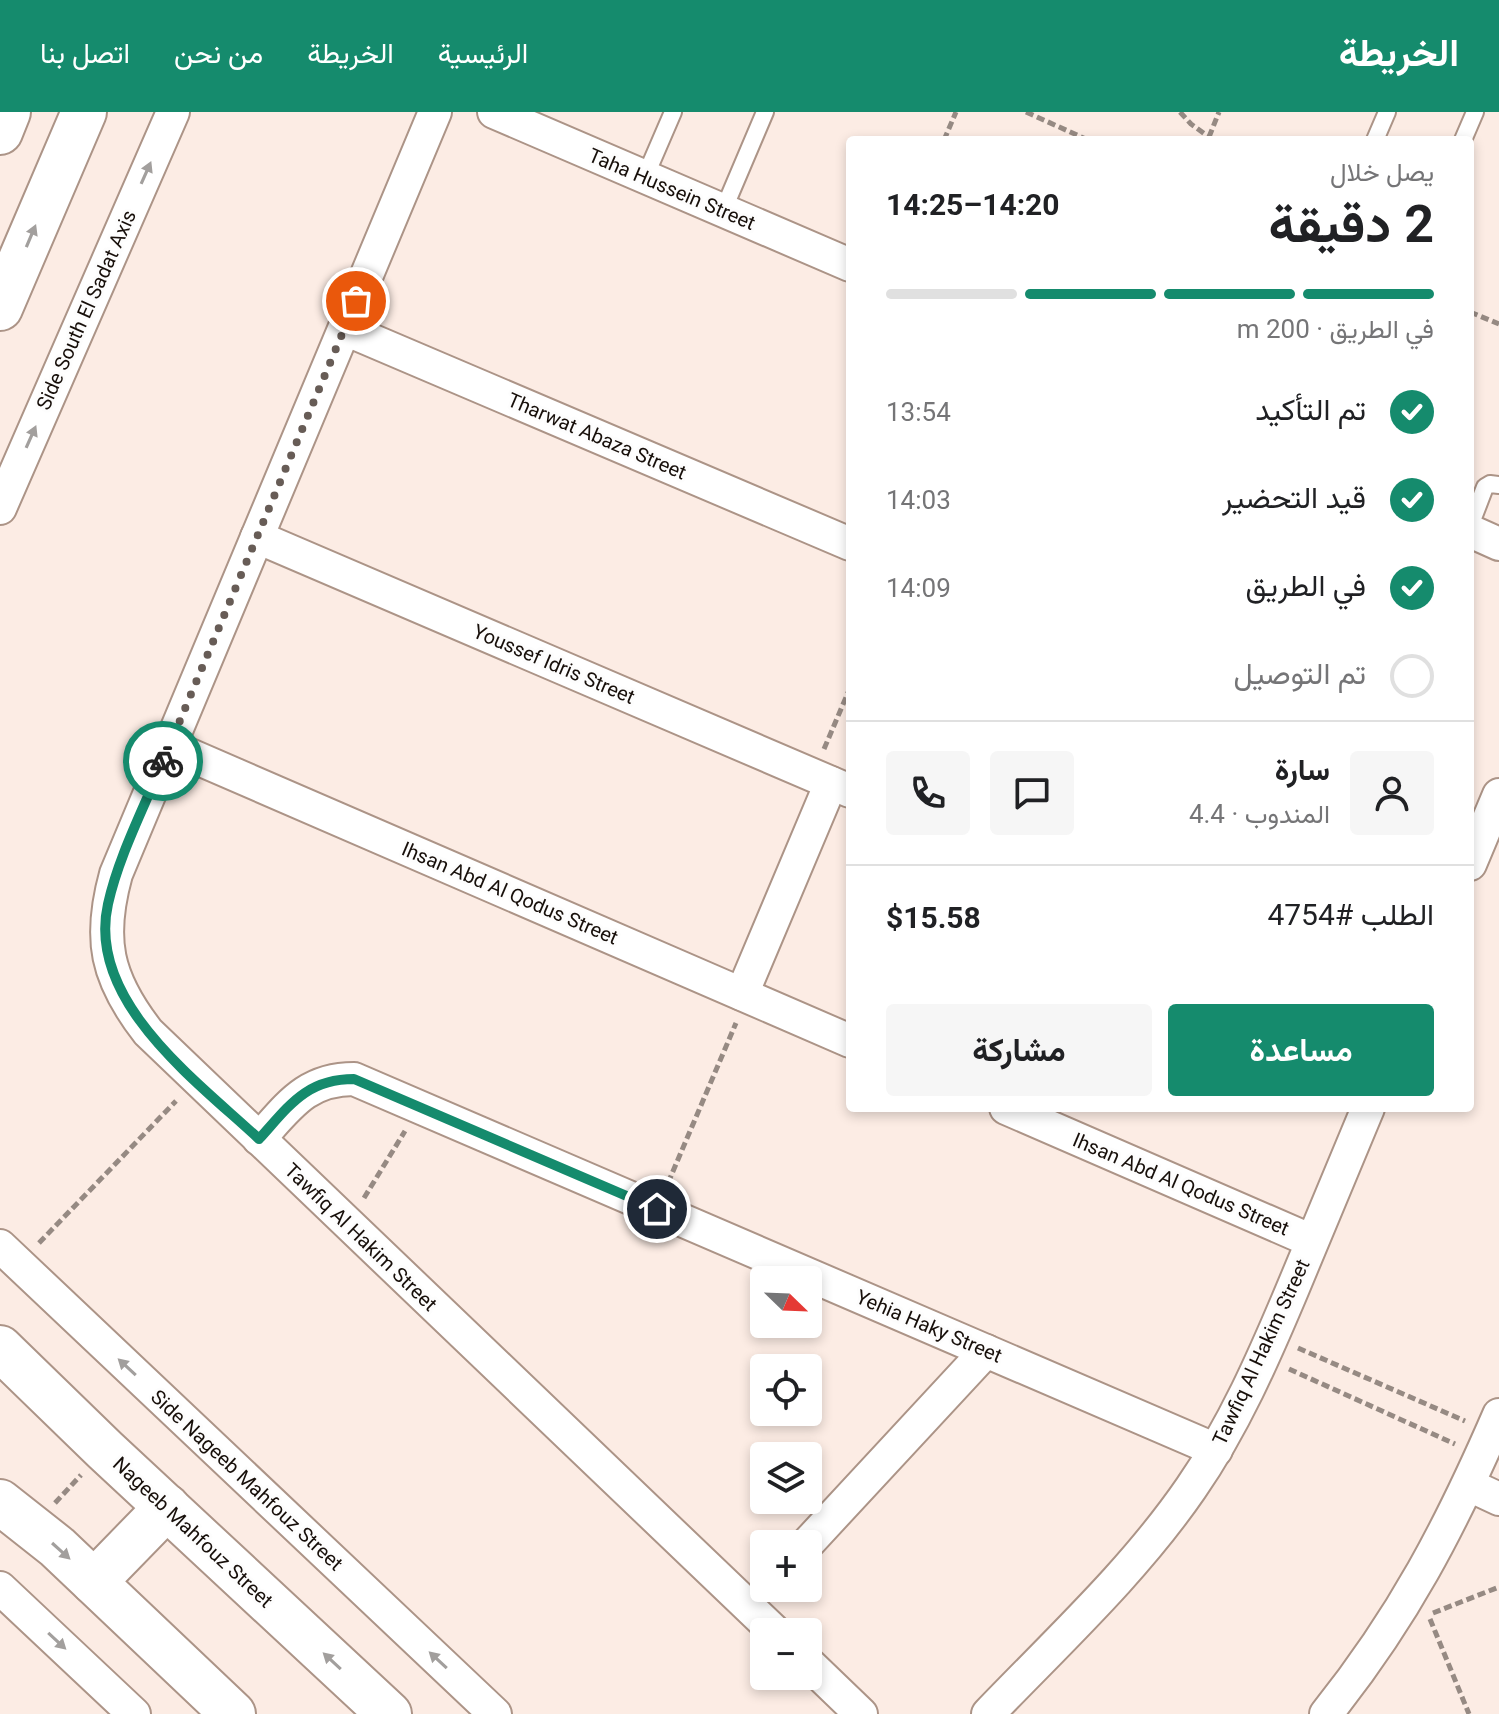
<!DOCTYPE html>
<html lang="ar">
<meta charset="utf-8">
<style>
:root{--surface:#fff;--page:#f6f6f6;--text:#202124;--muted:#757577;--line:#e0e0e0;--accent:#158b6d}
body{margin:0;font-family:Roboto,Vazirmatn,sans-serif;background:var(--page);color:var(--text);direction:rtl;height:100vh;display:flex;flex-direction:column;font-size:30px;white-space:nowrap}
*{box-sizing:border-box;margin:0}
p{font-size:26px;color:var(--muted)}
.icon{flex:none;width:44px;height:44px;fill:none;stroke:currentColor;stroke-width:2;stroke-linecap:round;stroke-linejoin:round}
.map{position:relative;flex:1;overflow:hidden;direction:ltr}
.panel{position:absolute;left:846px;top:24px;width:628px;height:976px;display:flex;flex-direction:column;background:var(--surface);border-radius:8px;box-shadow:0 4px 12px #0003;direction:rtl}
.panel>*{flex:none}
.needle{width:52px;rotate:113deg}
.controls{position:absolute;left:750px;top:1154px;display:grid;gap:16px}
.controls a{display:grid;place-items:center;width:72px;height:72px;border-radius:8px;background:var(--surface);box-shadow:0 4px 12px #0003;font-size:40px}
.pin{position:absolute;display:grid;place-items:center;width:68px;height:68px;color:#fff;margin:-34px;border:4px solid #fff;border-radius:50%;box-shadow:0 2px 8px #0007}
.courier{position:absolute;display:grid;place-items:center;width:80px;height:80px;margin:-40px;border:6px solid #158b6d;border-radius:50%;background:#fff;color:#222;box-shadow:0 2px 10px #0007}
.headline em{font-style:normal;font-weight:700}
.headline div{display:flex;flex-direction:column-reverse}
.headline{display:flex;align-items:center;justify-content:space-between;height:136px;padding:0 40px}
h1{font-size:52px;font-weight:700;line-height:60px}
.bar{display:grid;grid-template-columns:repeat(4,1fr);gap:12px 8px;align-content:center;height:96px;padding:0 40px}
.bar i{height:10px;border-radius:6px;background:var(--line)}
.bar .current{background:var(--accent)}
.bar p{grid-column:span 4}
.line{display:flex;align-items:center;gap:20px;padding:0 40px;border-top:2px solid var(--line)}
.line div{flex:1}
.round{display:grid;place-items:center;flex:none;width:84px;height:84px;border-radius:8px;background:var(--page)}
ol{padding:0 40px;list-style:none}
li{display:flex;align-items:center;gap:24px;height:88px}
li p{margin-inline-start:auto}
li .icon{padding:8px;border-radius:50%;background:var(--accent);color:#fff;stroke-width:4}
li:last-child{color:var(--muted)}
li i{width:44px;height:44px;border:4px solid var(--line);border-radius:50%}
.button{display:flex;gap:16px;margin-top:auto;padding:16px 40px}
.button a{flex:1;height:92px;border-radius:8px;background:var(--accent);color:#fff;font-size:32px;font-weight:700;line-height:92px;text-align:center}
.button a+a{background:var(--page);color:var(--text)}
header{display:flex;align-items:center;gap:48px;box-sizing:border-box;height:112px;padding:0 40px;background:var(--accent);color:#fff}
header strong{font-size:38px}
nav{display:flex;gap:44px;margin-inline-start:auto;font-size:28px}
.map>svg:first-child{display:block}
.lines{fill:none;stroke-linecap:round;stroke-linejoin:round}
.lane-casing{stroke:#ac9487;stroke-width:20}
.street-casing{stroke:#ac9487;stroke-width:36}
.secondary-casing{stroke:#ac9487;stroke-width:48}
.primary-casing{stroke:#ac9487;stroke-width:48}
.path{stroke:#968a83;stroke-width:5;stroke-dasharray:8 4;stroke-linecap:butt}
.lane{stroke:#fff;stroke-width:16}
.street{stroke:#fff;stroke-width:32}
.secondary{stroke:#fff;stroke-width:44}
.primary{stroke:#fff;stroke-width:44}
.oneway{fill:#a29f9d}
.done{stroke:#675c56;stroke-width:8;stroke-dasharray:0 14.4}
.route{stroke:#158b6d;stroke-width:10}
.labels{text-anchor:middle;stroke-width:6;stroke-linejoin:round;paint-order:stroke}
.street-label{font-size:20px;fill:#170f0a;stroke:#fdfdfd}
</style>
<header>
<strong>الخريطة</strong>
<nav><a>الرئيسية</a><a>الخريطة</a><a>من نحن</a><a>اتصل بنا</a></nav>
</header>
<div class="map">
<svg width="1499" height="1602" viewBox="0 0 1499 1602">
<rect width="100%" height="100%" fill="#fcece4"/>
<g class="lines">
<g class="lane-casing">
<g id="lane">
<path d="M 1375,28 L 1387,0"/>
<path d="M 1463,28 L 1475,0"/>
<path d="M 645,65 L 673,0"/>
<path d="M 723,99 L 765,0"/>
<path d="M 1470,414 L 1485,375 L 1490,372 L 1499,373"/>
</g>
</g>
<g class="street-casing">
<g id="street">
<path d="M 435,0 L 116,762 C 98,827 106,866 148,920 L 775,1520"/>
<path d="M 494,0 L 850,153"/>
<path d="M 345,217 L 850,432"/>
<path d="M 0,396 L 173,0"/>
<path d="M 1470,419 L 1499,432"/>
<path d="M 257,425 L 850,679"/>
<path d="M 169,634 L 850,929"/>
<path d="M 1470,752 L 1499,683"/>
<path d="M 742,882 L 831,671"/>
<path d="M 1006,996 L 1312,1129"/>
<path d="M 259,1027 C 289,994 306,967 354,967 L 1216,1338"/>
<path d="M 0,1134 L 495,1602"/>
<path d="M 1469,1373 L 1499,1387"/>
<path d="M 807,1432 L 986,1239"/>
<path d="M 0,1476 L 134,1602"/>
<path d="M 808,1551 L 861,1602"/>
<path d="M 988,1602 C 1058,1529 1134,1459 1191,1376 C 1234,1314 1264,1245 1293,1176 C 1318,1116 1343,1056 1368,996"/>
<path d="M 1326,1602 C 1403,1506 1450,1416 1499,1303"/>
</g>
</g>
<g class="secondary-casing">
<g id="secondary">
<path d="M 0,1236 L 105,1338 L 389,1602"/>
<path d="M 0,1390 L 57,1435 L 233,1602"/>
<path d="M 94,1470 L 167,1395"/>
</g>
</g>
<g class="primary-casing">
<g id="primary">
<path d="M 0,20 L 8,0"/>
<path d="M 0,196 L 84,0"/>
</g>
</g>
<g class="path">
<path d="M 1026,0 L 1088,28"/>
<path d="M 1180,0 L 1191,12 L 1209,25"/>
<path d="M 1209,25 L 1219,0"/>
<path d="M 944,28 L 956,0"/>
<path d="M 1470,200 L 1499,212"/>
<path d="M 824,637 L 850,576"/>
<path d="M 668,1071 L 736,911"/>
<path d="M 364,1086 L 405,1019"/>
<path d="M 39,1131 L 176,989"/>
<path d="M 1298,1236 L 1465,1309"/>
<path d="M 1289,1257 L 1455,1332"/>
<path d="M 55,1391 L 81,1363"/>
<path d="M 1433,1501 L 1499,1475"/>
<path d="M 1430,1507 L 1469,1602"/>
</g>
<use href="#lane" class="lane"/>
<use href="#street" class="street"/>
<use href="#secondary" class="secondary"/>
<use href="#primary" class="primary"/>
</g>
<defs><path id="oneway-solid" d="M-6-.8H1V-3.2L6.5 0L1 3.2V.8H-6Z" transform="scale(2)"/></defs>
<g class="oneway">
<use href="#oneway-solid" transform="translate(146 61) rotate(-66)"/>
<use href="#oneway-solid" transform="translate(31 124) rotate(-67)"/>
<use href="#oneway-solid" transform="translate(31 325) rotate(-66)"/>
<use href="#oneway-solid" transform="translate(127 1255) rotate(-137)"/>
<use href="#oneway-solid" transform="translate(61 1439) rotate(42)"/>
<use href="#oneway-solid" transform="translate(57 1529) rotate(43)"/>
<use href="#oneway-solid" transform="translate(438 1548) rotate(-137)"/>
<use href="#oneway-solid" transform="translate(332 1549) rotate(-137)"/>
</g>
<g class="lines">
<path class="done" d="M 163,649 L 356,189"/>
<path class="route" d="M 163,649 C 144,696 119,743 108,792 C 86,889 197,969 259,1027 C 289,994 306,967 354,967 L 657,1097"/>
</g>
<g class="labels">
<g class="street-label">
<text transform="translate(672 77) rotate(23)" y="7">Taha Hussein Street</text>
<text transform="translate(86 198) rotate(-66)" y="7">Side South El Sadat Axis</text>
<text transform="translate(597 324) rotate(23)" y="7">Tharwat Abaza Street</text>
<text transform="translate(554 552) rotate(23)" y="7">Youssef Idris Street</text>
<text transform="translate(510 781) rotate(23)" y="7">Ihsan Abd Al Qodus Street</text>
<text transform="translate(1181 1072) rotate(23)" y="7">Ihsan Abd Al Qodus Street</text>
<text transform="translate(361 1125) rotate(44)" y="7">Tawfiq Al Hakim Street</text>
<text transform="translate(929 1214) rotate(23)" y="7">Yehia Haky Street</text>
<text transform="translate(1261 1240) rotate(-65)" y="7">Tawfiq Al Hakim Street</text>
<text transform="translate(247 1368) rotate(43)" y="7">Side Nageeb Mahfouz Street</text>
<text transform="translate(193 1420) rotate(43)" y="7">Nageeb Mahfouz Street</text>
</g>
</g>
</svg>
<div class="controls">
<a><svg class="needle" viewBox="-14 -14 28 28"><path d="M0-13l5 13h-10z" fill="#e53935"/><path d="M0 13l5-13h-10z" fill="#757577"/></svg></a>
<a><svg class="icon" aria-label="locate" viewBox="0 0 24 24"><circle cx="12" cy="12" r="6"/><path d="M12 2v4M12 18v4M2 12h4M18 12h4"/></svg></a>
<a><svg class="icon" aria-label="layers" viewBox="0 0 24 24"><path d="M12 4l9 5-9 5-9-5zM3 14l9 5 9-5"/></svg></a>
<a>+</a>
<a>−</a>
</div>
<div class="pin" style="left:356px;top:189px;background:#ea580c"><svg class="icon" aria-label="bag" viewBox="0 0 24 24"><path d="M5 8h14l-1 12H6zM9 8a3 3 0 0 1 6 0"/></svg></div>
<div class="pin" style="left:657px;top:1097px;background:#1f2937"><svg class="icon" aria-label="home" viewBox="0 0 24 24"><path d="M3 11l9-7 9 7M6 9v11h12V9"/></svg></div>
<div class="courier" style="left:163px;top:649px"><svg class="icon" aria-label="bike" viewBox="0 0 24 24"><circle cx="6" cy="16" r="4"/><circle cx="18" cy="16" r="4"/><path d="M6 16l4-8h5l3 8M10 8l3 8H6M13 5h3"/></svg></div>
<section class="panel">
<div class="headline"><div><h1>2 دقيقة</h1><p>يصل خلال</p></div><em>14:20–14:25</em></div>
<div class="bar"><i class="current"></i><i class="current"></i><i class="current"></i><i></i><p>في الطريق · 200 m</p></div>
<ol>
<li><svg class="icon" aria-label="check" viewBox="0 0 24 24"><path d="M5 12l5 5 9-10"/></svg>تم التأكيد<p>13:54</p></li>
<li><svg class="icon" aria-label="check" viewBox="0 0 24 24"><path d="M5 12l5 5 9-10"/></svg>قيد التحضير<p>14:03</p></li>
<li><svg class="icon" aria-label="check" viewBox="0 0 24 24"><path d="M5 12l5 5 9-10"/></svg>في الطريق<p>14:09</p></li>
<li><i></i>تم التوصيل</li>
</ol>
<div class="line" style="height:144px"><a class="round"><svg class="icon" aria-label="person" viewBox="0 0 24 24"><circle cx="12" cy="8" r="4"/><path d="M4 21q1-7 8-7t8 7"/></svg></a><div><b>سارة</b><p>المندوب · 4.4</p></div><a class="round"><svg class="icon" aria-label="chat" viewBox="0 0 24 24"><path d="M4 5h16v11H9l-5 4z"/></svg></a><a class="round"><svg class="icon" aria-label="phone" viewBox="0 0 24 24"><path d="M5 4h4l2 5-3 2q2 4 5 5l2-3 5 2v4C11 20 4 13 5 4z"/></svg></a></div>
<div class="line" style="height:104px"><div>الطلب #4754</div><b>$15.58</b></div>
<div class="button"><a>مساعدة</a><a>مشاركة</a></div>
</section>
</div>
